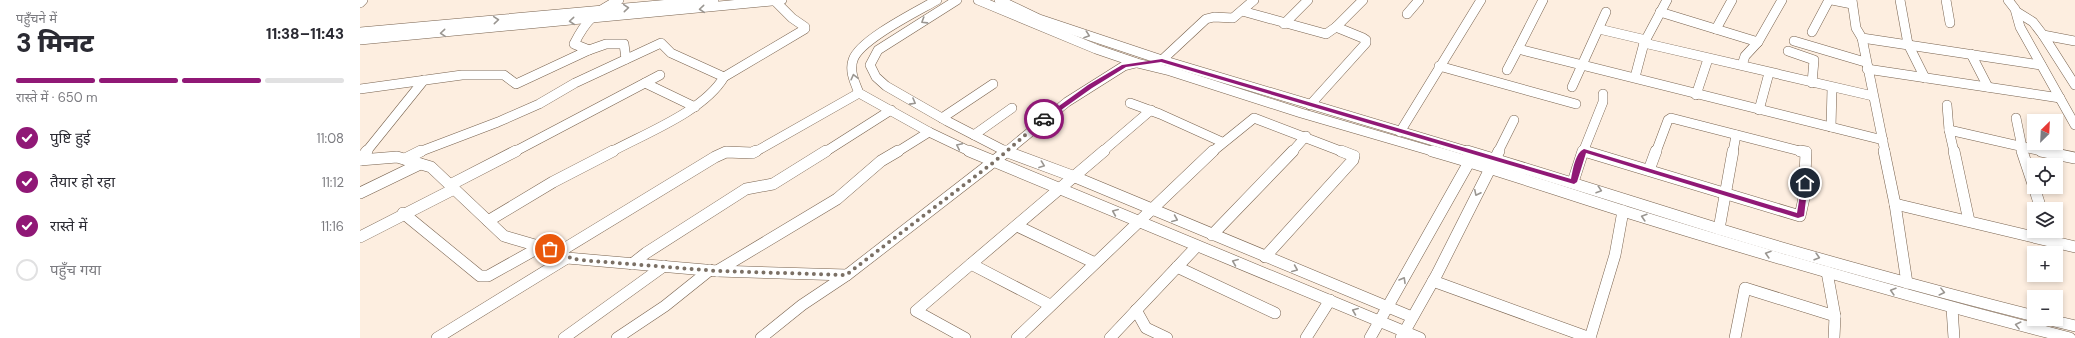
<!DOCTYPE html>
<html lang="hi">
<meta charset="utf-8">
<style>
:root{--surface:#fff;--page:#f2f2f3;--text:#2b2b33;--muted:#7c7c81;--line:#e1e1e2;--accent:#901876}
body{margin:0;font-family:"DM Sans","Noto Sans Devanagari",sans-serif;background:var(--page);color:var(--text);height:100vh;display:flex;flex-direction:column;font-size:15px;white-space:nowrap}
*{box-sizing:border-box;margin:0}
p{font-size:13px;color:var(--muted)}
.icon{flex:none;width:22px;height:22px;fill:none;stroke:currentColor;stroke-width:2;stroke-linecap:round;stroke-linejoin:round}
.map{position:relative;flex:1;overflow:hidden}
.panel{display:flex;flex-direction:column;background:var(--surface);width:360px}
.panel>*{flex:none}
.needle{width:26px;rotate:24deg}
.controls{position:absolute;left:1667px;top:114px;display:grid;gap:8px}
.controls a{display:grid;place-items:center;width:36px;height:36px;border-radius:0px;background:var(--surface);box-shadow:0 2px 6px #0003;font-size:20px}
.pin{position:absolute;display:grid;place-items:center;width:34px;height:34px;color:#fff;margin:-17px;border:2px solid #fff;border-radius:50%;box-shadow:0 1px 4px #0007}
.courier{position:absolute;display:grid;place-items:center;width:40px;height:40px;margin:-20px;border:3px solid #901876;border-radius:50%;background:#fff;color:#222;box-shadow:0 1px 5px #0007}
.overview em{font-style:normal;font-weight:800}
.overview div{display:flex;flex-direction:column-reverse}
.overview{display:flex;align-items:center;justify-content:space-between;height:68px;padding:0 16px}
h1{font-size:26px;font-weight:800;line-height:30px}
.bar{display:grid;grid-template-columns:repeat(4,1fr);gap:6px 4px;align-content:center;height:48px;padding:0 16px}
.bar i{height:5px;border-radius:3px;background:var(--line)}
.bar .current{background:var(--accent)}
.bar p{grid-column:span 4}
ol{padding:0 16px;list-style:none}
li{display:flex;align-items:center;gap:12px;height:44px}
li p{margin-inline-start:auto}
li .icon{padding:4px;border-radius:50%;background:var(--accent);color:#fff;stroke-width:4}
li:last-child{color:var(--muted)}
li i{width:22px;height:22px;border:2px solid var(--line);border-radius:50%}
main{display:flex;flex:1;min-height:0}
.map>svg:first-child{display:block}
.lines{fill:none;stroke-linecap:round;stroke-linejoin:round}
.minor-far1-casing{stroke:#78624e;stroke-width:10}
.minor-casing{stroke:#78624e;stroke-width:12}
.minor-far1{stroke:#fff;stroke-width:9}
.minor{stroke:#fff;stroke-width:11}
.oneway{stroke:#9a9691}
.route{fill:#901876}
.done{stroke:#7b7065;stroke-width:4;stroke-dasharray:0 7.2}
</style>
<main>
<section class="panel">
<div class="overview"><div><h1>3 मिनट</h1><p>पहुँचने में</p></div><em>11:38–11:43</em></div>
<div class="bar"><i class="current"></i><i class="current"></i><i class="current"></i><i></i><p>रास्ते में · 650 m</p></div>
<ol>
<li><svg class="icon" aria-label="check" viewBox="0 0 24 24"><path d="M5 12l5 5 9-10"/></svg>पुष्टि हुई<p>11:08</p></li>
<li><svg class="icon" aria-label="check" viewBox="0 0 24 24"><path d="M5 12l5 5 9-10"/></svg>तैयार हो रहा<p>11:12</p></li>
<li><svg class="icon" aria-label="check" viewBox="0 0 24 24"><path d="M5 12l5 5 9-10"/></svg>रास्ते में<p>11:16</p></li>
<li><i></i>पहुँच गया</li>
</ol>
</section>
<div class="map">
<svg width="1715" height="338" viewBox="0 0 1715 338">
<rect width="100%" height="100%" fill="#fdeee0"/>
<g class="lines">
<g class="minor-far1-casing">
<g id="minor-far1">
<path d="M 577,0 C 558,11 499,40 493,60 C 489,71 495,83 499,93 L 569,132 L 611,152"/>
<path d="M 597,0 L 518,50 L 510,65 L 516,77 L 526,86 L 587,121 L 647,152"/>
<path d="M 618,0 L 736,49 L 777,63 L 810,71 L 941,113 L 1075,152"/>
<path d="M 639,0 L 679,19 L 802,60 L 1110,152"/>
<path d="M 1183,0 L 1158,49 L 1523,140"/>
<path d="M 1472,0 L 1492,4"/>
<path d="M 1492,0 L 1496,28 L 1502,38 L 1681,65"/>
<path d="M 1540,0 L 1548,44 L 1565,78"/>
<path d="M 1586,0 L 1590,23"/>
<path d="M 1648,0 L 1655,9 L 1660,27 L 1715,125"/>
<path d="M 0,3 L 3,0"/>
<path d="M 882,11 L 966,34 L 976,27 L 1003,0"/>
<path d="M 1300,12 L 1398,42"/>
<path d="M 1657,12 L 1673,22 L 1683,35"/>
<path d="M 1047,14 L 1059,0"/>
<path d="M 924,24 L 948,0"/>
<path d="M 1239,29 L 1286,40"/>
<path d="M 1356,29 L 1372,0"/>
<path d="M 0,32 L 354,0"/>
<path d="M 1452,32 L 1469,0"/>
<path d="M 1502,38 L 1525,152"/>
<path d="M 0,40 L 422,0"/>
<path d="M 1434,41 L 1505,62"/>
<path d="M 1715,41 L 1683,35 L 1715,85"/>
<path d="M 1284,43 L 1513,96"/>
<path d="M 229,50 L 246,44 L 264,44 L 266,59"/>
<path d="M 1428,51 L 1454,60 L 1452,83"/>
<path d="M 1611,54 L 1628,87"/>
<path d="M 797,61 L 802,60 L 846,19 L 854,17 L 873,18 L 894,0"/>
<path d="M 1382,65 L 1385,56 L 1398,42 L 1422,0"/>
<path d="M 1079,66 L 1216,104"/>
<path d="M 1507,69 L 1700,98"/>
<path d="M 1147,70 L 1158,49"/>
<path d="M 364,77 L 445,29 L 445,27 L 432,18 L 415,1"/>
<path d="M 1275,77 L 1284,43 L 1307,0"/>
<path d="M 285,83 L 335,107"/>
<path d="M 1212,87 L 1246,12"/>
<path d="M 0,89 L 102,75 L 144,75 L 156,84 L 229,50 L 214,44 C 226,20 235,12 259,0"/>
<path d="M 1336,95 L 1348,59"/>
<path d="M 770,103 L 800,114 L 862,142"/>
<path d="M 950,105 L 1006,43 L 1006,40 L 1003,38 L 976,27"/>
<path d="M 1587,105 L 1589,130 L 1594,152"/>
<path d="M 1399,110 L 1409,73"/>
<path d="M 582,118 L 633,84"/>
<path d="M 1656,118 L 1663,152"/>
<path d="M 1471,127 L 1472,88"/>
<path d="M 1589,130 L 1686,152"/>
<path d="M 1040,132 L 1121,0"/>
<path d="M 614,135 L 652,108"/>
<path d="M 1224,151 L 1226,152"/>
<path d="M 6,152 L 64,80"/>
<path d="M 59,152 L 138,122 L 179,104 L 215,83 L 301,43 L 311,53 L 364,77 C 344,111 286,133 251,152"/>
<path d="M 154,152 L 300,75"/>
<path d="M 395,152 L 499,93"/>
<path d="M 465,152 L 531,110"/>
<path d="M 537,152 L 569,132"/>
<path d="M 646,152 L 707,102 L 764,66 L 776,63"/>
<path d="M 742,152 L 791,110"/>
<path d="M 852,152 L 894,118 L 983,152"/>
<path d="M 932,152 L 946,136"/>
<path d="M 1138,152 L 1154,120"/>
<path d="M 1223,152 L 1243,102 L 1243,94"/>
<path d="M 1296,152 L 1308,120 L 1311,118 L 1444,152"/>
<path d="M 1373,152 L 1376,135"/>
</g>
</g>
<g class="minor-casing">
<g id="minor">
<path d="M 609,151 L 1060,338"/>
<path d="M 645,151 L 715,177 L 1052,317"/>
<path d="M 1072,151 C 1136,169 1199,191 1263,211 C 1411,257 1560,300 1710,338"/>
<path d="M 1107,151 C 1191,176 1275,203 1359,229 C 1463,261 1568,289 1674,316"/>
<path d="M 1224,151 L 1440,216 L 1444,198 L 1446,152 L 1440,151"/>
<path d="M 1524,151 L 1535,204 L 1547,283"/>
<path d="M 1594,151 L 1609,221"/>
<path d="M 1662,151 L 1674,187"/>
<path d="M 1681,151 L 1715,158"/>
<path d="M 45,159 L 61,151"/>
<path d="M 0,160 L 37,157 L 71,167 L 144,236 L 199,252 L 207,258 L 357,271 L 487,275"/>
<path d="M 0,160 L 7,151"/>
<path d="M 1289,170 L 1296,151"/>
<path d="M 1213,182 L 1223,151"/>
<path d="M 90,185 L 156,151"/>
<path d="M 1674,187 L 1681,209"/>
<path d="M 0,193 L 60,164"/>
<path d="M 1535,204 L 1715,247"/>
<path d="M 43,213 L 120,276 L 128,276 L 180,247"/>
<path d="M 128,221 L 193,182 L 253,151"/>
<path d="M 657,226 L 735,263"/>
<path d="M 1359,229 L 1373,151"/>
<path d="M 852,235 L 933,151"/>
<path d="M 0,237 L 94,189"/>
<path d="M 199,252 L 355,157 L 366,152 L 392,153 L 396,151"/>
<path d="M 905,257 L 993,160 L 994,156 L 981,151"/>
<path d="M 272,264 L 286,253 L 386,189 L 413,184 L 466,151"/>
<path d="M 817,267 L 915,313"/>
<path d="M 357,271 L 477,199 L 521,161 L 538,151"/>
<path d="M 1467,272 L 1475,316 L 1474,338"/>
<path d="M 1073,281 L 1230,338"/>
<path d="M 690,305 L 611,264 L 744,151"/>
<path d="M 1592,308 L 1594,338"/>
<path d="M 776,310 L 786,328 L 807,338"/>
<path d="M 1686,319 L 1715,326"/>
<path d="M 77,338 L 207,258"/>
<path d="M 204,338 L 304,266"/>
<path d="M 257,338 L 305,306 L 350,270"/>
<path d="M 401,338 L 442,305 L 487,275 L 647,151"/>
<path d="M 605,338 L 556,311 L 611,264"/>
<path d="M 657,338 L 853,151"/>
<path d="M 750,338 L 837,246"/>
<path d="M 946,338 L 970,300"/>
<path d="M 1010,338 L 1112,157"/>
<path d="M 1041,338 L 1077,274 L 1139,151"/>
<path d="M 1230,338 L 1255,255 L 1263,211"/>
<path d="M 1375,338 L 1385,288 L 1475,316"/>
</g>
</g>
<use href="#minor-far1" class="minor-far1"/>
<use href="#minor" class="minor"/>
</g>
<defs><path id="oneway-chevron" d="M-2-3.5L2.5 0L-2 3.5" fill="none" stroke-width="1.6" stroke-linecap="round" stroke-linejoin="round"/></defs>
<g class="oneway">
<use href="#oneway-chevron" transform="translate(266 8) rotate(-5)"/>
<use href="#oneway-chevron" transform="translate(342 9) rotate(175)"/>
<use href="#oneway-chevron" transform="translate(136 20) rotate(-5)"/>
<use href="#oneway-chevron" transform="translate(212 21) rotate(175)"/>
<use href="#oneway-chevron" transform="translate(564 21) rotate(148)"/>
<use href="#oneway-chevron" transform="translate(83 33) rotate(175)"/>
<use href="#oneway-chevron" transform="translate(727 35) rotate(19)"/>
<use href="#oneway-chevron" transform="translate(494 77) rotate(-104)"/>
<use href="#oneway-chevron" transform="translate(553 102) rotate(29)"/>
<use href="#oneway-chevron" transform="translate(599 146) rotate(-155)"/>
<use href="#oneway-chevron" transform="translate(682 165) rotate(20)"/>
<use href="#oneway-chevron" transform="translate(1239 190) rotate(18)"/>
<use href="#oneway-chevron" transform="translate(1117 193) rotate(116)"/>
<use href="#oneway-chevron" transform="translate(755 212) rotate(-157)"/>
<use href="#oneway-chevron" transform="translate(1284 217) rotate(-163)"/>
<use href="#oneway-chevron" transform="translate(815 219) rotate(23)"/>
<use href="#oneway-chevron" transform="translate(1408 254) rotate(-163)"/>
<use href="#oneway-chevron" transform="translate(1457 257) rotate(16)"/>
<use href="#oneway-chevron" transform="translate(875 262) rotate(-158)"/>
<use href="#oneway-chevron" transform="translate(935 269) rotate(23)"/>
<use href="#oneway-chevron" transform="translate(1043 280) rotate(-60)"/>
<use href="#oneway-chevron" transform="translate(1533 291) rotate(-164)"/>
<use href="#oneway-chevron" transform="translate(1582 292) rotate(14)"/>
<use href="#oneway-chevron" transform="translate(995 311) rotate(-158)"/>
<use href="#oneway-chevron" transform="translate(1658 325) rotate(-166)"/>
</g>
<path class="route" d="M 802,59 L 1211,179 C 1213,170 1215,153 1224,149 L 1437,213 L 1442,183 L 1445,181 L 1448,183 L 1444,216 L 1438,218 L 1226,153 L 1217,182 L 1214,184 L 801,62 L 766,67 L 732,88 L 687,120 L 681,119 L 728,85 L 762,65 Z"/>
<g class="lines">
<path class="done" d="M 190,249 C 202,253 207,258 220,260 L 357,271 L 486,275 L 634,162 L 684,119"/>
</g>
</svg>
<div class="controls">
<a><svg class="needle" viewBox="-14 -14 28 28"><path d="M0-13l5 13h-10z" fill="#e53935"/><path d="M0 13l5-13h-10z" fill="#7c7c81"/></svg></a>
<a><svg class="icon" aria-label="locate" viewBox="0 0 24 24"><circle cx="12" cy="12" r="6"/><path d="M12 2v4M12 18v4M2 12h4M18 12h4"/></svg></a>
<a><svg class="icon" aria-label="layers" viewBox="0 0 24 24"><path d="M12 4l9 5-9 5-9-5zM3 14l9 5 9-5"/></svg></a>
<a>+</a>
<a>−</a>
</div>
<div class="pin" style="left:190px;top:249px;background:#ea580c"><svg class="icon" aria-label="bag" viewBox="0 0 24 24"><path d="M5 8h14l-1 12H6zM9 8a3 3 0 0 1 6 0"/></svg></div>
<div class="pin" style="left:1445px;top:183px;background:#1f2937"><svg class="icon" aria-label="home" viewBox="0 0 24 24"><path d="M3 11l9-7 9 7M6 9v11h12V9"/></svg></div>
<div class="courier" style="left:684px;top:119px"><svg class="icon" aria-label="car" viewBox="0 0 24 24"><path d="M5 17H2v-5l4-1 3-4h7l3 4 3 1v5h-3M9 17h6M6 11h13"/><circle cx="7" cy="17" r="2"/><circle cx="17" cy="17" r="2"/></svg></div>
</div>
</main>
